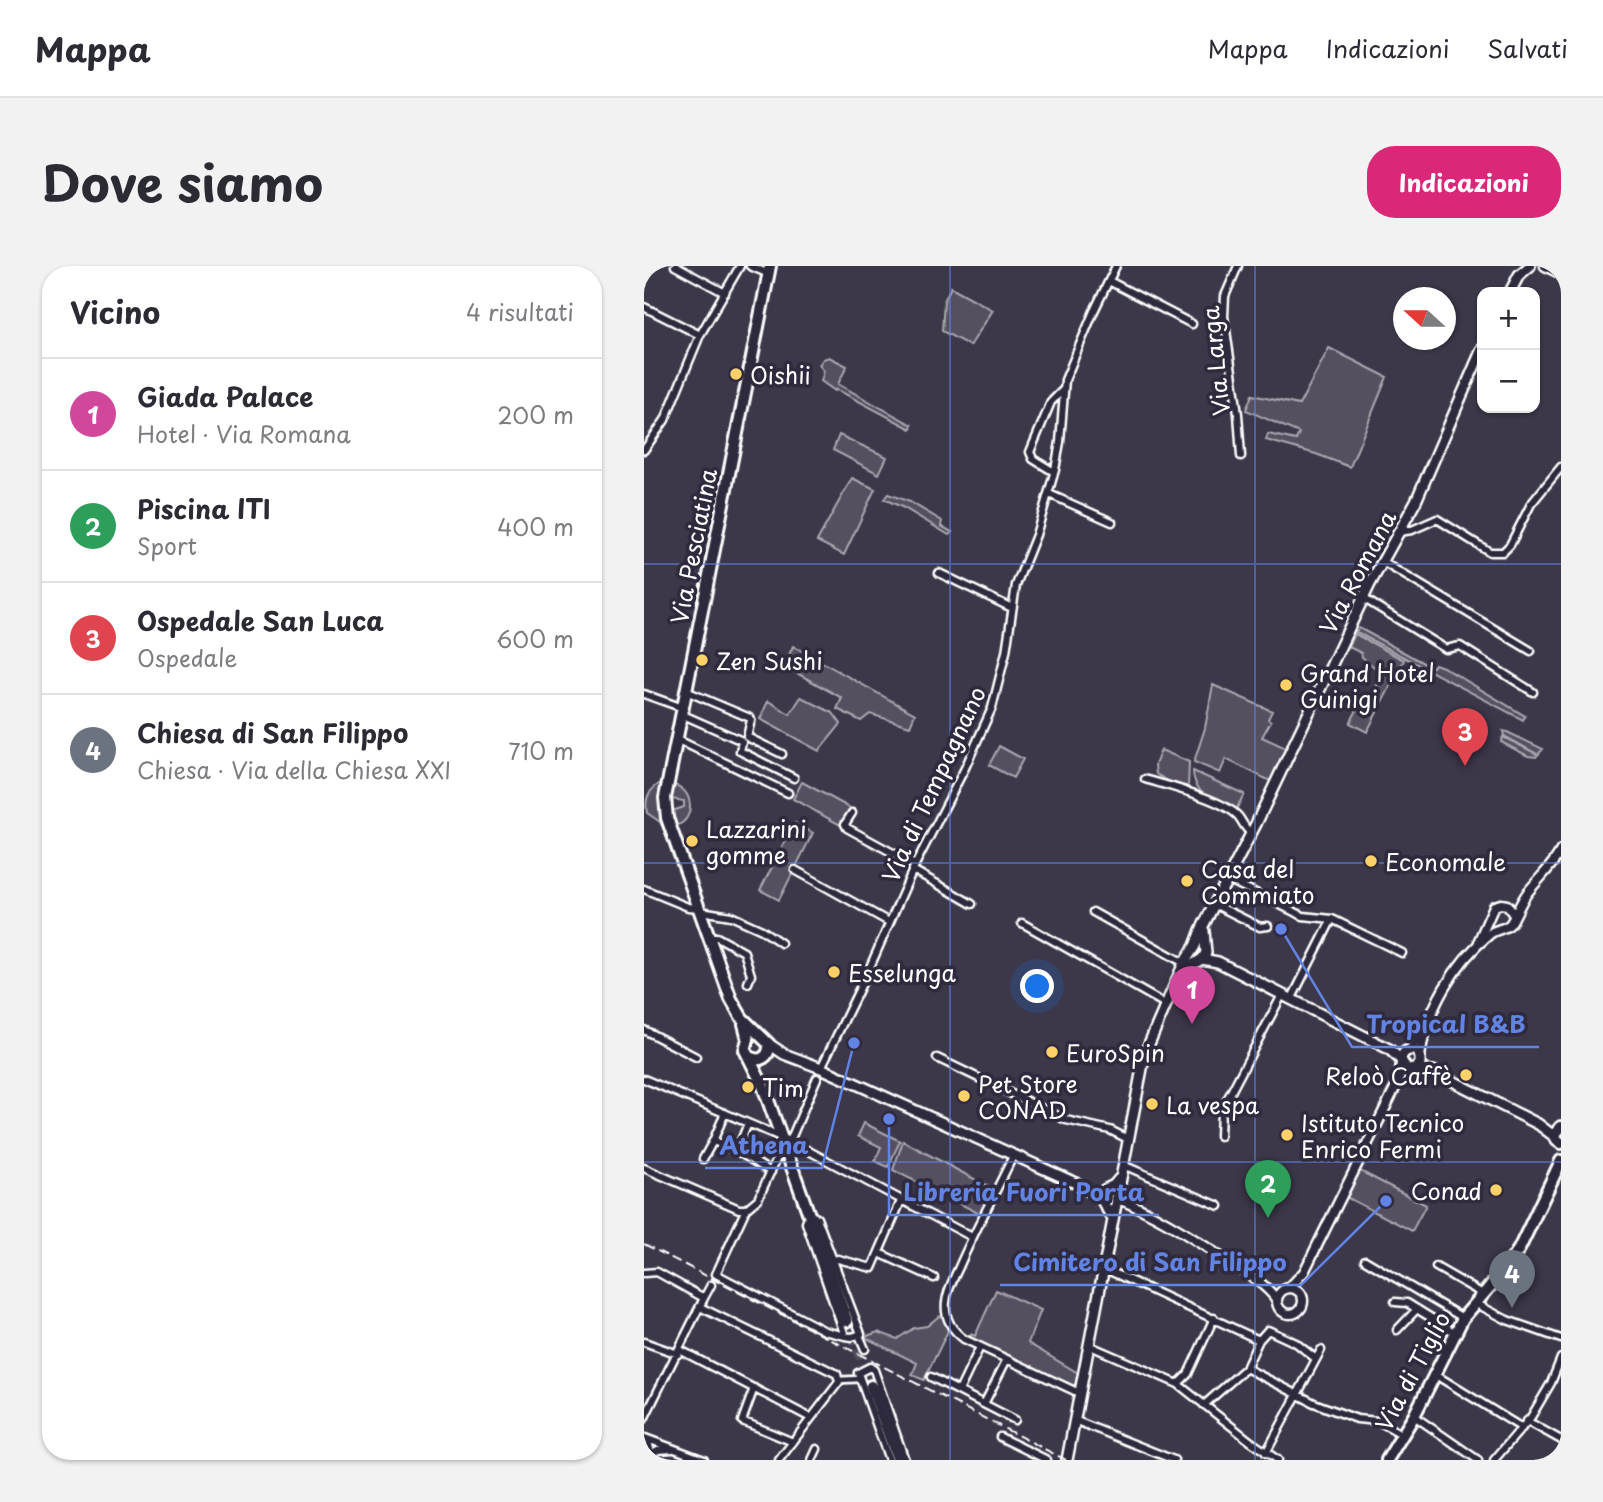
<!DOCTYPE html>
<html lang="it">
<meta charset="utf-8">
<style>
:root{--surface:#fff;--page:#f2f2f3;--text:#2b2b33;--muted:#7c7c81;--line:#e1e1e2;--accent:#db2777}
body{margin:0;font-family:"Playpen Sans",sans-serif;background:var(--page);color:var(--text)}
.controls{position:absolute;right:21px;top:21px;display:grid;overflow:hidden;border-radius:14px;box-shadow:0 2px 5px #0004}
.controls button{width:63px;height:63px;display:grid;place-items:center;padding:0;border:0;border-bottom:2px solid var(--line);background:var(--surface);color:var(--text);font:35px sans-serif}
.compass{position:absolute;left:749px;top:21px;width:63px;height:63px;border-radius:50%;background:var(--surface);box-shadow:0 2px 5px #0004;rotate:291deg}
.you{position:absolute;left:394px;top:721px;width:24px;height:24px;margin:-18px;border:5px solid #fff;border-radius:50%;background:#1a73e8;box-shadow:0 0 0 10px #1a73e833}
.badge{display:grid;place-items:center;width:46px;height:46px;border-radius:50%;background:var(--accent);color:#fff;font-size:23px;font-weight:700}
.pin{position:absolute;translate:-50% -58px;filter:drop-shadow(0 2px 4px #0008)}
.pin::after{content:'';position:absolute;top:37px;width:24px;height:21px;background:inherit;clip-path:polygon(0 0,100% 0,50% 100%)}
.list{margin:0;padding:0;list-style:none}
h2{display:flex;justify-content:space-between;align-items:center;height:91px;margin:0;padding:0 28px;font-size:30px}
h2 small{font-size:23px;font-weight:400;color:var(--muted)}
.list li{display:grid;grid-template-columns:46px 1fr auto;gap:21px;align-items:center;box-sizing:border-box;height:112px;padding:0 28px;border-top:2px solid var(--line)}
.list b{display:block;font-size:26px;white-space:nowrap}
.list p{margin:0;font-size:23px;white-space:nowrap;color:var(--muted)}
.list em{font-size:23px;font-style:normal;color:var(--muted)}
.map{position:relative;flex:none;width:917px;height:1194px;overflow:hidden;border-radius:28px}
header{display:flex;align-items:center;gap:42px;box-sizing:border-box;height:98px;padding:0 35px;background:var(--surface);border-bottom:2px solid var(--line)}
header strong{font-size:33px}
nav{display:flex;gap:38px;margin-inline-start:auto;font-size:24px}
.intro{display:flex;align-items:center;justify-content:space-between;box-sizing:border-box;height:168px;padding:0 42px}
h1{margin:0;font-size:49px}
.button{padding:18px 32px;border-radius:28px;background:var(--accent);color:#fff;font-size:24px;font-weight:700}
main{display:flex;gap:42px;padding:0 42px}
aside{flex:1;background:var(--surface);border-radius:28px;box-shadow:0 2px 5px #0004}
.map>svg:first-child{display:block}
</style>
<header>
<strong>Mappa</strong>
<nav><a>Mappa</a><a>Indicazioni</a><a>Salvati</a></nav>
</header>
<div class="intro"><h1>Dove siamo</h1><a class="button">Indicazioni</a></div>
<main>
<aside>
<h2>Vicino<small>4 risultati</small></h2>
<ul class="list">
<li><span class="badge" style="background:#d1479c">1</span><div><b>Giada Palace</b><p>Hotel · Via Romana</p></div><em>200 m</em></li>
<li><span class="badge" style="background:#2e9e5b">2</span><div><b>Piscina ITI</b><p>Sport</p></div><em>400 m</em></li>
<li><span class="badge" style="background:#e0444e">3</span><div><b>Ospedale San Luca</b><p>Ospedale</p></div><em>600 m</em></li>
<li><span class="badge" style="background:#6b7280">4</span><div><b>Chiesa di San Filippo</b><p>Chiesa · Via della Chiesa XXI</p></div><em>710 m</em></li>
</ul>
</aside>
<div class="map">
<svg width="917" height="1194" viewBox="0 0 917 1194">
<rect width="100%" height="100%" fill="#3c3749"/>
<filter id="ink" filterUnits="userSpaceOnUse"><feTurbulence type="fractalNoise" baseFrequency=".0143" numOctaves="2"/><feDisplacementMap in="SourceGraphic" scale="14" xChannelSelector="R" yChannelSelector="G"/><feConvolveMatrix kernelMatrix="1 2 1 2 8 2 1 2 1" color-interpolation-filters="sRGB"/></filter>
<g filter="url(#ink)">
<path fill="#555060" stroke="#aaa8b0" stroke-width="2" d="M307,21L349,44L326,80L298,65L300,35Z
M685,82L743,111L706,201L672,188L622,174L624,168L652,174L655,167L602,144L608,129L655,139Z
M185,91L203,100L194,118L268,159L267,163L192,123L191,125L177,115L180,105L175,99L179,93Z
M195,169L243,191L235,208L189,184Z
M208,212L231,223L200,289L173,275Z
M244,228L266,236L298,255L297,260L308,266L305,269L260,242L240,233Z
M715,362L783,399L789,401L791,398L799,401L881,450L879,454L712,366Z
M711,368L760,394L723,466L706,457L714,442L720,444L739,408L718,391L717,387L705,381Z
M149,380L271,448L266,460L226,448L217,455L193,443L198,432L140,400Z
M569,419L628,445L624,453L627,455L618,471L644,483L628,516L582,493L576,507L550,496L561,462Z
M157,431L189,447L197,458L175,485L116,453L124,435L146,448Z
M859,465L863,466L899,483L892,491L884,490L857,476L859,471L893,488L860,470Z
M355,480L379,493L369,512L345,499Z
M517,484L545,496L544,522L528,517L512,508L511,499Z
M549,505L600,528L592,544C573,534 549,529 549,505Z
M18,516L16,538L20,564L16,556L3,547C0,529 7,523 18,516Z
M158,516L208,543L198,560L149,533Z
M29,519C49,522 53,553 32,560L28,545L40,541V535L27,533Z
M151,557L169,567L135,634L116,624Z
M220,857L256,875L244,901L231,895L237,881L214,870Z
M259,875L349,923L336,948L249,904Z
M716,905L782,939L768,965L702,931Z
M352,1024L397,1044L384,1077L434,1107L431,1119H426L326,1072L327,1068L331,1070Z
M295,1050L299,1051L304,1065L280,1114L268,1109L273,1097L220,1071L234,1066L253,1073L270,1062L283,1060Z"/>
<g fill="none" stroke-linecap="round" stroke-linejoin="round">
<path stroke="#504b5b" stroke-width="10" stroke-dasharray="10 5" stroke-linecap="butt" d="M203,1055L227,1120"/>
<defs>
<path id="pedestrian" d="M195,1114L216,1113"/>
<path id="minor" d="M31,0L81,27
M106,0L125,8
M594,0L581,30L580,50L594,148L597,190
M465,15L548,58
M0,41L56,69
M0,184L21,154L56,69L96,0
M410,206L389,193L386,186L407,136L420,123
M405,228L468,256
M755,266L768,264L793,253L846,286H859L866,279L887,238L917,201
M737,295L887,385
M295,307L368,342
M719,332L802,383L816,380L889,426
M42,425L106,452L107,454L103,471L138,488
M0,428L39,442
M37,448L96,474L98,476L96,485L150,512
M32,473L144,527
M501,513C524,520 578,533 594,550C599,556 600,562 607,567
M208,547L201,558L203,562L271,599
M151,604L245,656
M269,604L328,638
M583,613L659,650L688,653L758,687
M0,623L44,641L56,642
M570,638L616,661L624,660
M57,645L87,650L118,664L137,677
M449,646L540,697
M378,657L521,738
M66,671H73L100,686L107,709L104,717
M647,734L688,653
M0,764L52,791
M293,792L422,854L466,864L484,873
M177,802L226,701L271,599L321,502L348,442L362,386L372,319L392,269L411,204L416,176L421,114L450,45L472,0
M0,813L146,875L328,971
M81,847L69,875L93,885
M104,857L93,885L127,906
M576,870L577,845L638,729
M146,875L173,812
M139,879L114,933L102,943L72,1008L181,1065L201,1070
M370,888C352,926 332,962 315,1001C310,1012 303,1024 302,1036C300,1052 308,1064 320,1073L435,1127
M59,893L69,875
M479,899L575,940
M0,902L95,943H102
M165,948L173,952L217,1068L208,1071L201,1070L162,957Z
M235,987L290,1012
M190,994L194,993L228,1002L257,935
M721,994L819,1052
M792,1001L839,1028
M459,1002L615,1074
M0,1007L13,1006L60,1032L0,1153
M60,1032L67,1019
M751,1036L763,1037L810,1066
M831,1037L863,1054L917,1073
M56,1041L193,1108L195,1116L135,1194
M753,1064L773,1043
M215,1069L221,1083
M0,1076L34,1088
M444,1079L534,1118L606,1175L634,1194
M36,1084L167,1152
M602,1102L670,1137L713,1153L734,1155L759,1169
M790,1108L878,1162
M287,1111L371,1154
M534,1118L544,1108L570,1052
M110,1122L98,1155L149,1176
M315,1125L336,1081
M340,1138L363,1093
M560,1139L602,1102L615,1074L624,1064L652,1077L672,1093
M770,1150L834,1194
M430,1154L530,1194
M883,1155L917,1174
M356,1171L403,1194
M0,1172L4,1175L6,1183L0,1193
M1,1172L60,1194
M622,1187L677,1084
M3,1190L14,1184L28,1183
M168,1194L173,1183
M245,1194L214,1107L226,1101L230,1104L261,1194
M850,1194L887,1151L907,1117L917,1092"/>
<path id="tertiary" d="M901,0L917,8
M835,674L850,640L857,638L863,639L870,649
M766,784L779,764
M776,790C783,743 810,697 847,667C853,663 861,663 866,658C870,654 877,634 884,626C896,611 908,601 917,584
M472,932C510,947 543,968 577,991C597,1004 619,1015 633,1034
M645,1022L660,1006L755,814L757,796
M633 1035a13 13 0 1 1 26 0a13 13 0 1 1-26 0Z"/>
<path id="secondary" d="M866,26L875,9L886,0
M558,693L562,687L560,665
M538,705L558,693L574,696L745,783L757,794
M125,778L140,788L177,802L436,919L457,933L467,950
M771,803L776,798V790L771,784C763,783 758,786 757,794L763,803L789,805L894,858L911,871
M460,924L470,919L475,913
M423,1194L501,787L540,697L551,680L557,664L612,558L726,318L772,235L838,83"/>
<path id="primary" d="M100,758L104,773L101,784L119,820L203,1055
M105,791C116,797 126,791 125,778L98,752L87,733L23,552L21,532L126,0
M917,861L911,868L913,874L917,877
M227,1120L254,1194
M743,1194L770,1150L819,1052L861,1003L875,983L917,895"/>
</defs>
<use href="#pedestrian" stroke="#fff" stroke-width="10"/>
<use href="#minor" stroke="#fff" stroke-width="11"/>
<use href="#tertiary" stroke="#fff" stroke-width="13"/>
<use href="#secondary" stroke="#fff" stroke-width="14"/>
<use href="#primary" stroke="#fff" stroke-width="16"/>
<use href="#pedestrian" stroke="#2f2a3d" stroke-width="4.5"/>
<use href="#minor" stroke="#2f2a3d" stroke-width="6"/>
<use href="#tertiary" stroke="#2f2a3d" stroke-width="8"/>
<use href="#secondary" stroke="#2f2a3d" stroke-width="9"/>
<use href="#primary" stroke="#2f2a3d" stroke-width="10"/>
<path stroke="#fff" stroke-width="2" stroke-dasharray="10 5" stroke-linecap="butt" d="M0,978L422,1194"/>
</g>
</g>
<path fill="none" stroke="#6183e4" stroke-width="2" stroke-opacity="0.55" d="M306,0V1194M611,0V1194M0,298H917M0,597H917M0,896H917"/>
<g fill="#ffd166" stroke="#2f2a3d" stroke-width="2.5">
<circle cx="92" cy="108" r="7"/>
<circle cx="58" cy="394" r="7"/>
<circle cx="642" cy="419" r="7"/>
<circle cx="48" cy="575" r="7"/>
<circle cx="727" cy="595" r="7"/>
<circle cx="543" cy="615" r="7"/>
<circle cx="190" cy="706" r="7"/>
<circle cx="408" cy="786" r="7"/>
<circle cx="822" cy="809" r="7"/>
<circle cx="104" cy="821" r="7"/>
<circle cx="320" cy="830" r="7"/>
<circle cx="508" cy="838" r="7"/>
<circle cx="643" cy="869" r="7"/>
<circle cx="852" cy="924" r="7"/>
</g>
<g text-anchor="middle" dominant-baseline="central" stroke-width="7" stroke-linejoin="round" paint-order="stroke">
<g font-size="23" fill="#fff" stroke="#2f2a3d">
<text transform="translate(571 95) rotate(-96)">Via Larga</text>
<text transform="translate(49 280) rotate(-79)">Via Pesciatina</text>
<text transform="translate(713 306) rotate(-62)">Via Romana</text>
<text transform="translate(289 518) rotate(-65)">Via di Tempagnano</text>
<text transform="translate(768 1105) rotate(-62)">Via di Tiglio</text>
</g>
<g font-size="23" fill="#fff" stroke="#2f2a3d" text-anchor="start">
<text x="106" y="108">Oishii</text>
<text x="72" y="394">Zen Sushi</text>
<text x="656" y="406">Grand Hotel<tspan x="656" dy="26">Guinigi</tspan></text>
<text x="62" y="562">Lazzarini<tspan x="62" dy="26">gomme</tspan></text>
<text x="741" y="595">Economale</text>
<text x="557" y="602">Casa del<tspan x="557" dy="26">Commiato</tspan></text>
<text x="204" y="706">Esselunga</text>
<text x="422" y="786">EuroSpin</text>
<text x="808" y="809" text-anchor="end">Reloò Caffè</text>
<text x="334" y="817">Pet Store<tspan x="334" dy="26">CONAD</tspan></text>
<text x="118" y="821">Tim</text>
<text x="522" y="838">La vespa</text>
<text x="657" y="856">Istituto Tecnico<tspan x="657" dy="26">Enrico Fermi</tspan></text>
<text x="838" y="924" text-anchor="end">Conad</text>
</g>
</g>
<path fill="none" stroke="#6183e4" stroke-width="2.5" d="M637 663L708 781H895M210 777L178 902H61M245 853L245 949H515M742 935L657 1019H356"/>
<g fill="#6183e4" stroke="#2f2a3d" stroke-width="2.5">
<circle cx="637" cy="663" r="7"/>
<circle cx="210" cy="777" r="7"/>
<circle cx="245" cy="853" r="7"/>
<circle cx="742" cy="935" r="7"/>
</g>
<g font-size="24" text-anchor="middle" font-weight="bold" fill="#6183e4" stroke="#2f2a3d" stroke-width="7" stroke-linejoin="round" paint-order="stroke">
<text x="802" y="767">Tropical B&amp;B</text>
<text x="120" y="888">Athena</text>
<text x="380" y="935">Libreria Fuori Porta</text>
<text x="506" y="1005">Cimitero di San Filippo</text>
</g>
</svg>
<div class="controls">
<button>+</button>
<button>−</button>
</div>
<svg class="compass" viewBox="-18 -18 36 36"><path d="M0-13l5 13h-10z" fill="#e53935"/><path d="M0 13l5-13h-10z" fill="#7c7c81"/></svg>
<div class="you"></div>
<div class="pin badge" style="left:548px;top:758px;background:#d1479c">1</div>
<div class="pin badge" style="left:624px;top:952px;background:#2e9e5b">2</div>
<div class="pin badge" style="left:821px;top:500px;background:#e0444e">3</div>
<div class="pin badge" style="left:868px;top:1042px;background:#6b7280">4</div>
</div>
</main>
